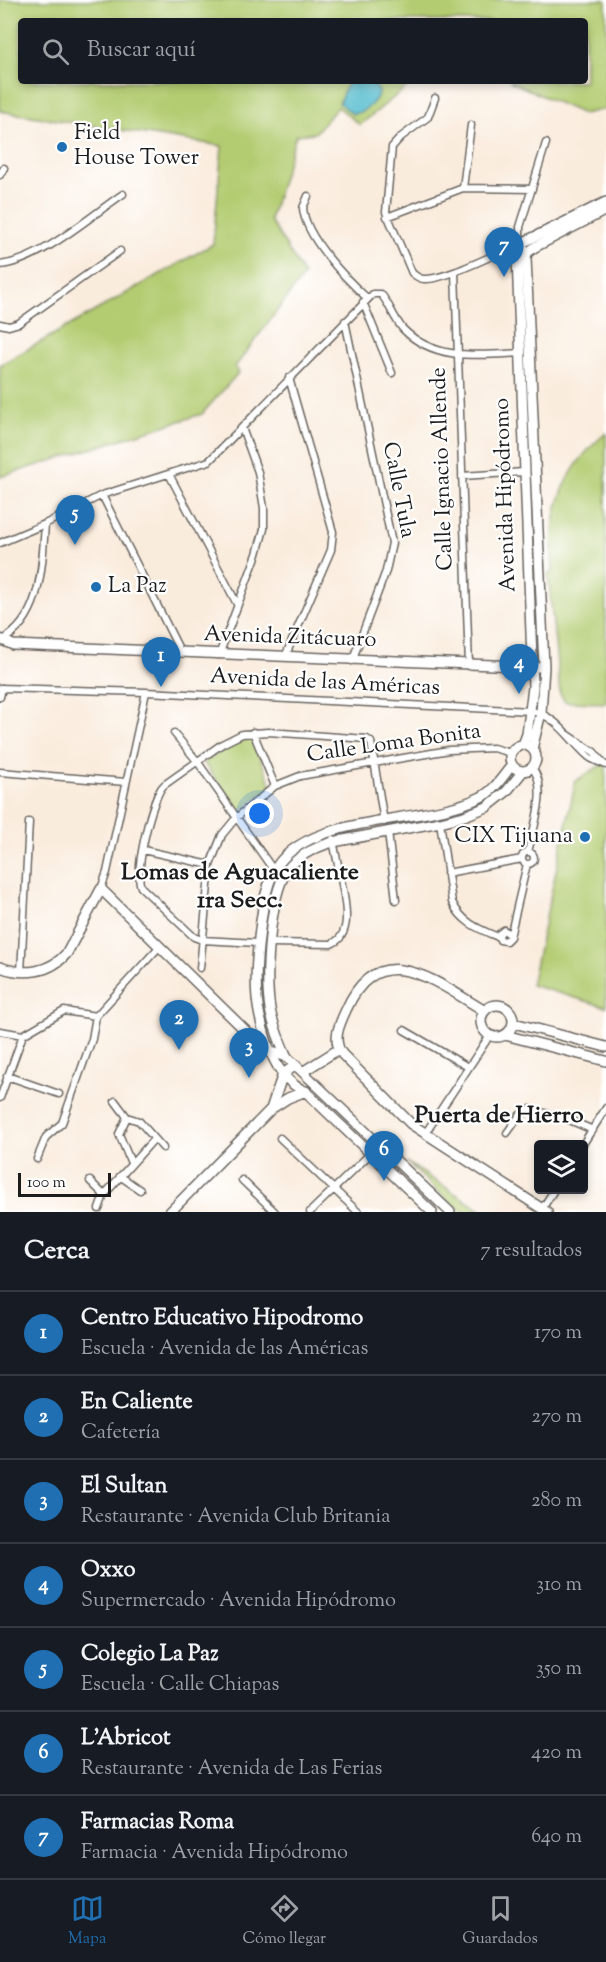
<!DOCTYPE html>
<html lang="es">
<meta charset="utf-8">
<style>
:root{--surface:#171b24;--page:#20242c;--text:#f1f3f6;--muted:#9ea1a6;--line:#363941;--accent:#1f6fb2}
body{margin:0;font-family:"Sorts Mill Goudy",serif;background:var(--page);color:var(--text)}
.controls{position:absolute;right:18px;bottom:18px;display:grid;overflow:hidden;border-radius:6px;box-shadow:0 3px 9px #0003}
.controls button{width:54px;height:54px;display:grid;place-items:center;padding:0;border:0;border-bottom:2px solid var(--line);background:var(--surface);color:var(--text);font:30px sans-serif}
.scale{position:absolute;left:18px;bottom:15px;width:93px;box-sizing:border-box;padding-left:6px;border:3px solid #1c1c1c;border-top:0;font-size:16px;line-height:21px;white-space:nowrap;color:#1c1c1c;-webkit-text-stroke:4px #fff;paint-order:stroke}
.you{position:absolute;left:260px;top:814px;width:21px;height:21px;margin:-15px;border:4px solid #fff;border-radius:50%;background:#1a73e8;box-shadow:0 0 0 9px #1a73e833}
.badge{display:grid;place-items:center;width:39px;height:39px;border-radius:50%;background:var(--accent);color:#fff;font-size:20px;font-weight:700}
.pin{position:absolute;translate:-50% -50px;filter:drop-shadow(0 2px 3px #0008)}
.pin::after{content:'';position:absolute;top:32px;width:21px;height:18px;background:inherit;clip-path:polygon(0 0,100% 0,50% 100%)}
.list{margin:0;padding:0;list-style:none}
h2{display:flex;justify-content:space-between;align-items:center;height:78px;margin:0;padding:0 24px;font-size:26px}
h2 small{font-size:20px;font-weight:400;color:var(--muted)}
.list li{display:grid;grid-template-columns:39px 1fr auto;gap:18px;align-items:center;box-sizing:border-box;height:84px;padding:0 24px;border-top:2px solid var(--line)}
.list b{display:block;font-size:22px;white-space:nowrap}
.list p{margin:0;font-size:20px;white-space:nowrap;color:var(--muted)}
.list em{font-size:20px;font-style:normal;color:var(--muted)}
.icon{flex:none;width:33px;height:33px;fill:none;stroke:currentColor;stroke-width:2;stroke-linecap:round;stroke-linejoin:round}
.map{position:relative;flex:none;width:606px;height:1212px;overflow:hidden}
.search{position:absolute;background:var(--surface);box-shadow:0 3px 9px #0003;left:18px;right:18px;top:18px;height:66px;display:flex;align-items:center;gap:15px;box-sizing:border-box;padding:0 21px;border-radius:6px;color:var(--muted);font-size:22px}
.sheet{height:666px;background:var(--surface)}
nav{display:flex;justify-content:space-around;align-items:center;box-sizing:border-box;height:84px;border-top:2px solid var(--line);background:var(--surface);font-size:16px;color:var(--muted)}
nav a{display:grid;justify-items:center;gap:3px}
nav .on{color:var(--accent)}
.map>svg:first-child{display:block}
</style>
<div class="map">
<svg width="606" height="1212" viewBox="0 0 606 1212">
<rect width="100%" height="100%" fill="#fff"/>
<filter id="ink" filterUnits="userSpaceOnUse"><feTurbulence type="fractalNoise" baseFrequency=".0167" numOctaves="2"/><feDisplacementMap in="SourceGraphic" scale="12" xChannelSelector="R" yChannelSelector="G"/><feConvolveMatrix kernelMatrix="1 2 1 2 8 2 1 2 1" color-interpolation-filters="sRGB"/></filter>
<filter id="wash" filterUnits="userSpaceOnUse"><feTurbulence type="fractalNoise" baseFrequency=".008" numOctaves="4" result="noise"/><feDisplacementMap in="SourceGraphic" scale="24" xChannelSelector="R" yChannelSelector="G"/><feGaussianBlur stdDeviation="1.35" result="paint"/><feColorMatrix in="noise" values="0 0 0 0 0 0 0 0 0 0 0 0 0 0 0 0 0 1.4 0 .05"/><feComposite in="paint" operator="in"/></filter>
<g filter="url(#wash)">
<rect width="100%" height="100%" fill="#faecdd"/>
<path fill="#b3cc71" stroke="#687446" stroke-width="1.5" d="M0,0H606V109L583,114L509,81H585V21H21V81H414L360,125L338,107L315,133L296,135L270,220L304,275L235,367L239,372L202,414L0,477V365L213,244L222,146L0,111Z
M606,433V703L565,702L560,694L548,573L553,572C548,516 561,470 606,433Z
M251,737L272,786L240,812L203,762L244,738Z
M604,763L606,765V1007L531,985L574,789V782Z
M406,1162L484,1212H464L447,1200Z"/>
<path fill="#51bbce" stroke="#366c75" stroke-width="1.5" d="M348,81H371L379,91C376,103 365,112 353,114L339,103Z"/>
</g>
<g filter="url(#ink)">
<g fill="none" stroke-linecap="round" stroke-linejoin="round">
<defs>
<path id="street" d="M435,98L428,117L401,137L392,147L386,212L412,273C416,276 419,279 424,279C444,281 500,251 522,243
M0,175L4,168
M463,188L471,125
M308,196L303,208C305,237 346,279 367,298
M387,217L463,188L532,189
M527,253L520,239V227L546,143
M0,265C40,261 89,217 123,194
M455,272L469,666
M363,302L392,373
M345,321L392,543L386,571L352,661
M0,324L9,326L19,323L120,251
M169,474L237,604
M462,476L524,472
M102,495L181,653
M0,543L45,524L102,495L209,461L373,294H381C390,305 394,319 403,329C435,362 481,355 522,353
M1,641C42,619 42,565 45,524
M219,655L257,554L264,529V508L258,472L242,428
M285,657L331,550L333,532L289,378
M0,688L146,692L531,711C557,715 570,741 589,757C594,761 600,762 606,765
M0,697L2,688
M253,732L275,786
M174,733L197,761L274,871
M567,734L594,752L603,763
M0,772L126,782
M440,822L452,902C462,923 479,929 498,937
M388,832L396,900
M143,850L210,865
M528,852C533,830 549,786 532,768
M522 858a6 6 0 1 1 12 0a6 6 0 1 1-12 0Z
M447,873L522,859
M101,889L107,872L146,692
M509,934L504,930L499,934L500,940L506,941L510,937L527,864
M258,943L202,940L194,937L141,887C134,872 152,796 164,785L222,744L242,734L268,732L367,739L371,742L384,822
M271,943L331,944C339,941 343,936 345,927C350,909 336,860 333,839
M200,968L210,865L222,835L236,818L275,786L300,776L449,750L493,748L511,753
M21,972L29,822
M96,1016L159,947
M404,1030L468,1067
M0,1031L23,1035L64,1011L96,1016
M7,1076L59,1094
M0,1098L23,1035
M115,1101L127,1117L139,1121L163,1148
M127,1117L119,1134L131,1163
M507,1133L520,1115L531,1109L572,1121L593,1130
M425,1134L490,1035
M280,1138L358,1212
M583,1144L606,1108
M37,1159L46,1137L62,1123L92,1039L96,1016
M120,1176L140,1190
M242,1180L275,1212
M90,1181L104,1195
M99,1209L104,1195L154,1139
M542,1209L554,1190
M310,1212L371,1153"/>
<path id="secondary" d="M0,639L13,645L539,667
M523,745L527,734L533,687L517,256L522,243L606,202
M510 758a13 13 0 1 1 26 0a13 13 0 1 1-26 0Z
M532,749L541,713L544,667L526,258L527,253L535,247L606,210
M0,967C24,976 50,973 67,953L101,889L252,1037L269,1051L287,1057
M481 1021a16 16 0 1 1 32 0a16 16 0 1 1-32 0Z
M485,1011C437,983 379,934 346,1010C339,1025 332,1040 342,1054L411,1124L547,1212
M514,1023L606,1047
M505,1035L606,1061
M304,1071L339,1049
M271,1109L283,1074L296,1065
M170,1212L271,1109L288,1098L306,1091
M432,1212L305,1091C277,1080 266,1044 260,1017C253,987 257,952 261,921C263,905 266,889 273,873C303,812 424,826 481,797C494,791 503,776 512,765
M450,1212L287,1057C280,1043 275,1029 271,1014C264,982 269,897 287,870C298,855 316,847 333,842L440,822L464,816L487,807L507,791L523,771"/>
</defs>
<use href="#street" stroke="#6a6560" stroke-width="9"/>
<use href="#secondary" stroke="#6a6560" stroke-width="12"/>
<use href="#street" stroke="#fff" stroke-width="6"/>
<use href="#secondary" stroke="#fff" stroke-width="9"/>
</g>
</g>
<g fill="#1f6fb2" stroke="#fff" stroke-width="2">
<circle cx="62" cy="147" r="6"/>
<circle cx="96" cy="587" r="6"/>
<circle cx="585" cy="837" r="6"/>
</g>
<g text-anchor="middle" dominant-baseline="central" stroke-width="4.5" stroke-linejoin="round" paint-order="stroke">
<g font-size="22" fill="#1c1c1c" stroke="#fff" text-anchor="start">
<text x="74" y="134">Field<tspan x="74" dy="25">House Tower</tspan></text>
<text x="108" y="587">La Paz</text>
<text x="573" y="837" text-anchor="end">CIX Tijuana</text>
</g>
<g font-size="22" fill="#1c1c1c" stroke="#fff">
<text transform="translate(443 469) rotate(-92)">Calle Ignacio Allende</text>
<text transform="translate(398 490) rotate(79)">Calle Tula</text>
<text transform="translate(506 495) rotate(-92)">Avenida Hipódromo</text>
<text transform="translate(290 638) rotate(2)">Avenida Zitácuaro</text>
<text transform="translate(325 683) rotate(3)">Avenida de las Américas</text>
<text transform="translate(394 744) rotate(-8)">Calle Loma Bonita</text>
</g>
<g font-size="24" font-weight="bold" fill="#1c1c1c" stroke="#fff">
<text x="240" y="873">Lomas de Aguacaliente<tspan x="240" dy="28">1ra Secc.</tspan></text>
<text x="499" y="1116">Puerta de Hierro</text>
</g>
</g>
</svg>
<div class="controls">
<button><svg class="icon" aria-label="layers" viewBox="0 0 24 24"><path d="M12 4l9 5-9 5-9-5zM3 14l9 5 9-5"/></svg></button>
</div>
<div class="scale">100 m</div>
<div class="you"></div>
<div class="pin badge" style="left:161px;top:687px">1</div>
<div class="pin badge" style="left:179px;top:1050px">2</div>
<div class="pin badge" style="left:249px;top:1078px">3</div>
<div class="pin badge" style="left:519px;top:694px">4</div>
<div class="pin badge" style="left:75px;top:545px">5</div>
<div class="pin badge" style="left:384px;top:1181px">6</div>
<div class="pin badge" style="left:504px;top:277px">7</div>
<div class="search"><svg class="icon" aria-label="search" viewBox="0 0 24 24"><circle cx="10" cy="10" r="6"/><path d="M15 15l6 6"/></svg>Buscar aquí</div>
</div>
<section class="sheet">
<h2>Cerca<small>7 resultados</small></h2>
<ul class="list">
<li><span class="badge">1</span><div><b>Centro Educativo Hipodromo</b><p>Escuela · Avenida de las Américas</p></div><em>170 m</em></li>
<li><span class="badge">2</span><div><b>En Caliente</b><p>Cafetería</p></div><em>270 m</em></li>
<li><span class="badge">3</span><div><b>El Sultan</b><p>Restaurante · Avenida Club Britania</p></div><em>280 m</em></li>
<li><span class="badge">4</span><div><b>Oxxo</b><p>Supermercado · Avenida Hipódromo</p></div><em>310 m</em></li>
<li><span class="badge">5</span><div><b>Colegio La Paz</b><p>Escuela · Calle Chiapas</p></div><em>350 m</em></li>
<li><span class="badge">6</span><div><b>L'Abricot</b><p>Restaurante · Avenida de Las Ferias</p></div><em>420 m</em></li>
<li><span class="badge">7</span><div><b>Farmacias Roma</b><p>Farmacia · Avenida Hipódromo</p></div><em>640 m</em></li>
</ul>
</section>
<nav>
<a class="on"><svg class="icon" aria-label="map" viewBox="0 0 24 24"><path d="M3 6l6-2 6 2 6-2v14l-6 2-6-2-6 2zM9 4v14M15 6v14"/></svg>Mapa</a>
<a><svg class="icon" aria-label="directions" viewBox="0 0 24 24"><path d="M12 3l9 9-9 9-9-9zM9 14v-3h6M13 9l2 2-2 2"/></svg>Cómo llegar</a>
<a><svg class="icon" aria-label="saved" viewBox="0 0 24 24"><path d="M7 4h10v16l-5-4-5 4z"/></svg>Guardados</a>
</nav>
